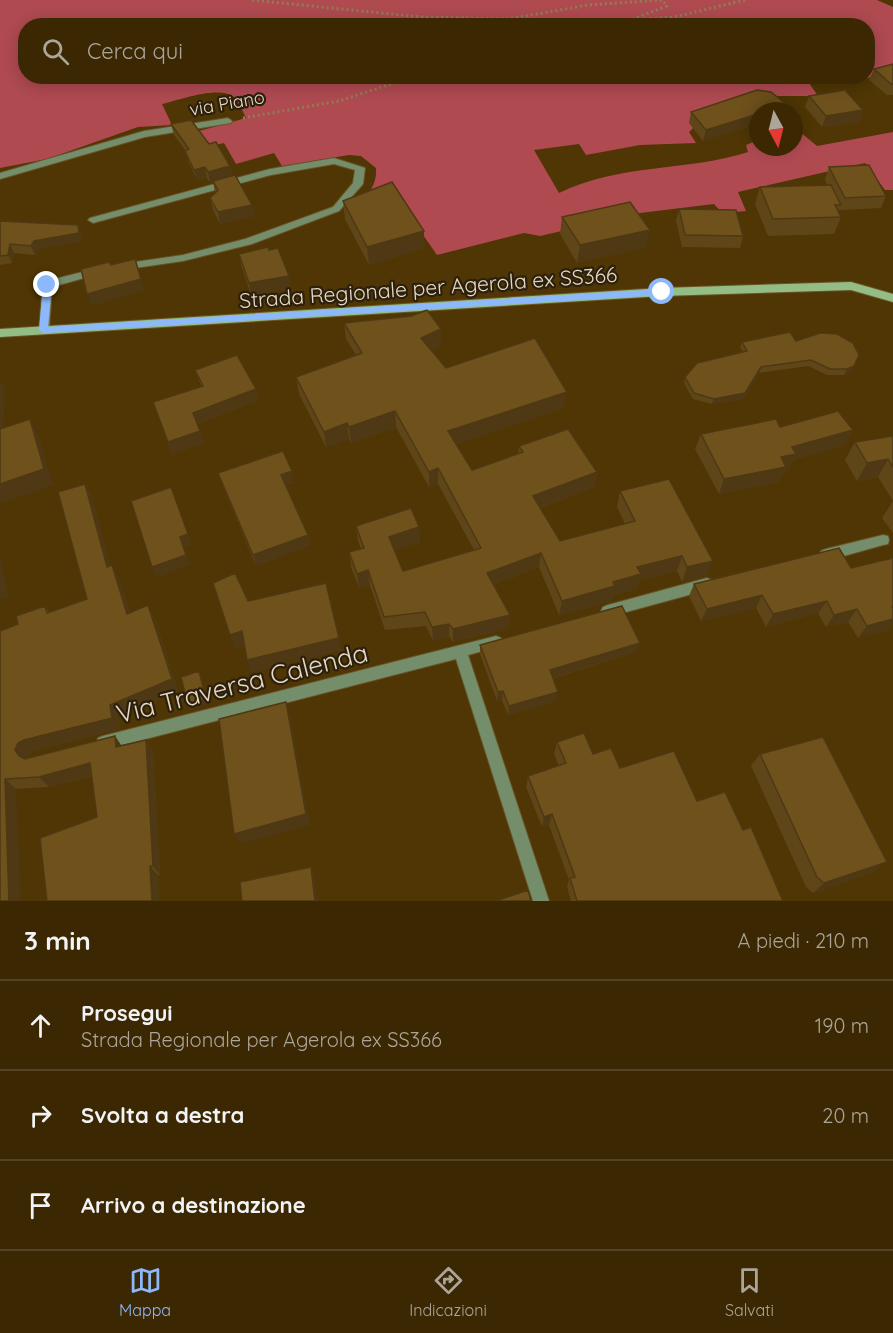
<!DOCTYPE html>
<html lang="it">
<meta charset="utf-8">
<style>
:root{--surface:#3b2803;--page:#463412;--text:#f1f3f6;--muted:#aca69a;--line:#544425;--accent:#8cb9fc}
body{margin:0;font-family:Quicksand,sans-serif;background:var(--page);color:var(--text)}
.compass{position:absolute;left:749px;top:102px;width:54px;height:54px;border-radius:50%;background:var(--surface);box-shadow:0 3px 15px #0003;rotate:173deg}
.stop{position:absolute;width:18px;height:18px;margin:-14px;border:4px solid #8cb9fc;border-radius:50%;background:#fff}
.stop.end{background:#8cb9fc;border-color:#fff;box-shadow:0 2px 6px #0008}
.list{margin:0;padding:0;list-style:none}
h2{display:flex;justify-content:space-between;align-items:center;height:78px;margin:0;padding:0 24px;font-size:26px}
h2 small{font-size:20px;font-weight:400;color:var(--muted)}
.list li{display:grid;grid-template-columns:39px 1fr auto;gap:18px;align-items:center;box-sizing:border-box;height:90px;padding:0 24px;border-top:2px solid var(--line)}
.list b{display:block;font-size:22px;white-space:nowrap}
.list p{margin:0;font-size:20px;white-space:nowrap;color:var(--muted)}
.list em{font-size:20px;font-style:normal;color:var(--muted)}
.icon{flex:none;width:33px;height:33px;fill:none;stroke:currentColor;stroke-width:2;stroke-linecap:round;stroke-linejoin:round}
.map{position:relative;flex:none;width:893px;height:901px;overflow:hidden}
.search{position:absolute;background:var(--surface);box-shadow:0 3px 15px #0003;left:18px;right:18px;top:18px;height:66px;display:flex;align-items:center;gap:15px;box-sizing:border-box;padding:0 21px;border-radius:24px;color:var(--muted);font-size:22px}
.sheet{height:348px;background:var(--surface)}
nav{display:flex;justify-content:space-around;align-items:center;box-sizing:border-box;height:84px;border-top:2px solid var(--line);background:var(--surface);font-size:16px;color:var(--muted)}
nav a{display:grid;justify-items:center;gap:3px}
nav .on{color:var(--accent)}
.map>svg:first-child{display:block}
</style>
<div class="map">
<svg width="893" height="901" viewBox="0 0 893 901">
<rect width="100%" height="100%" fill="#4f3604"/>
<path fill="#af4a51" d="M0,0H877L893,7V72L850,82L845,77L868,76V26H26V76L845,77L809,83L818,96H763L698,123L689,132L696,143L640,145L586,155L579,144L534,150L559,193C621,163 685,172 748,152L746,145L758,140V147H794V127L817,146L893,132V190H885L865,163L738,192L746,211L722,213L714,204L640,213L540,236L524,233L437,255L398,199L361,203C370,191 377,184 376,168L361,156L349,155L282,166L274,153L236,164L224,143L211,146L199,131L246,118C243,112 239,102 234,97C219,85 179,100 162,104L172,125L138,127L47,159L0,168Z"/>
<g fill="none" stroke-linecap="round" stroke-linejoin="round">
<defs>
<path id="lane" d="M228,118L232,121L231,123L145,137L0,179V173L144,131Z
M334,158L365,168L363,184L339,211L252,244L183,261L121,270L116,267L121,264L183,255L245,239L333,207L353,183L355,170L334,164L271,175L93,223L88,220L90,218L270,169Z
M98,268L102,269V273L52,287L49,330L48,333H40L39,330L43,282Z"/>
<path id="street" d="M883,535L888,536L889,540L888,544L883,545L826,561L821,559L819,555L821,551L826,549Z
M707,578L712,580L714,584L712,588L707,590L608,617L603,615L601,611L603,607L608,605Z
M496,636L501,638L503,642L501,646L468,655L549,901H533L456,659L103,750L98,748L96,743L98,738L103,736Z"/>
<path id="secondary" d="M851,282L893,294V302L851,290L662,296L0,337V329L662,288Z"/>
</defs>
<use href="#lane" stroke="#6a5326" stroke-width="2"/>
<use href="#street" stroke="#6a5326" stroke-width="2"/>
<use href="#secondary" stroke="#6a5326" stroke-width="2"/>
<path stroke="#917c55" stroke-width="3" stroke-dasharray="2 3" stroke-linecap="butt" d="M252,0L422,17L508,19L588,5L662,0L667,6L631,20
M429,26L464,18
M611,26L631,20L674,17L745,0
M243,118L339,101L391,84L427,76"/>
<use href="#lane" fill="#748e6c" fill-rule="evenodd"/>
<use href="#street" fill="#748e6c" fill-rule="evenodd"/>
<use href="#secondary" fill="#93bd85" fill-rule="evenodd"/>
</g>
<path fill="#5f4618" d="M893,64V95H887L869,80L874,69Z
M809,96L863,110L859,122L822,127L805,107Z
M787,105L785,111H758L703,141L689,123L691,112Z
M171,124L209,144L230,166L232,176L252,205L254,216L220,224L213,210L210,198L215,192L213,182L210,183L207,178L197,180L188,161L185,150L174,135Z
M829,167L886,196L881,208L840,210V209L838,212L841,217L834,234L768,236L755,204L760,187L827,185L825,179Z
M343,201L424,248L369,265L345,219Z
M679,209L743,236L740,248L682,247L676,221Z
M562,217L646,247L577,263L560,234Z
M0,221L78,225L81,233L82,241L38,249L35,255L14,253L12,263L0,265Z
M269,250L291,288L251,295L241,265L239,254Z
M344,323L441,329V346L431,350L446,368L564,408L456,444L472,470L518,454L519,446L597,472L594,487L540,508L560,541L625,524L617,507L620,491L707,576L682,582L677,571L639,580L636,589L613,595L612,601L559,615L539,567L493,585L510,615L508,629L453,642L449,637L433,641L426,626L385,630L370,585L359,588L351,567L349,552L361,549L358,541L356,526L419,527L420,542L395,550L403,571L474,550L438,484L429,487L396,427L351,443L349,439L326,447L299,394L296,377L356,355L346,339Z
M796,341L859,355L851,372L844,375H827L808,366L759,373L743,399L712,404L693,399L684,383L685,377L743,352L740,347L742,342Z
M195,370L256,389L258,400L197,424L204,443L172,454L153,402L201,386Z
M780,427L853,430L845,445L793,460L789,469L785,470L779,482L719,494L695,449L701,434Z
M893,436V533L882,518L893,501L878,477L857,481L845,460L855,442Z
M218,473L294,482L286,485L308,535L310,545L256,566L222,484Z
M85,484L92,498L110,566L119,578L130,613L155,618L178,691L118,716L120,729L34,751L28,754L26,758L115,736L121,745L146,740L153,751L160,875H158L159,901H47L97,817L92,776L49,787L16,789L0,901V631L18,624L45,606L49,612L87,599Z
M851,568L889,630L858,638L848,622L826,627L818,613L766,627L756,608L701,621L689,596L694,584Z
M640,643L636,652L553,678L556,701L508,715L502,700L497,701L480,654V645Z
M557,742L593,754L620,768L697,801L743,830L783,901H571L567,887L569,880L549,825L542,827L526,787L528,776L559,766L554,754Z
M760,754L874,872L813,893L806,887L751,766Z"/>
<path fill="#4e3914" d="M787,105L785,111H767Z
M863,110L859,122L822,127L826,116Z
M758,114V124L703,141L706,130Z
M230,166L232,177L210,183L208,172Z
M205,167L207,178L197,180L194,170Z
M252,205L254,216L220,224L218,212Z
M78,225L81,233L82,241L38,249L35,255L31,246L34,241Z
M650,230L646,247L577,263L580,245Z
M424,231V248L369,265L367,247Z
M10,244L14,253L12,263L8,255Z
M289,276L291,288L251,295L249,283Z
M141,279L145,290L92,306L87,294Z
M441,329V346L421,354V338Z
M854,366L851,372L844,375L847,369Z
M761,367L759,373L743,399L712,404L714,399Z
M0,379L5,388L3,447L0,442Z
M256,389L258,400L196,424L193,413Z
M567,392L564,408L448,447V431Z
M395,411L396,427L351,443L349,427Z
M30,419L39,436L53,485L0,504V484Z
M347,423L349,439L326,447L324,432Z
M853,430L845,445L793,460L789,469L785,470L779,482L719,494L724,479L781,457L792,447Z
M200,431L204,443L172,454L168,442Z
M888,459L878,477L857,481L867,463Z
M438,468V484L429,487V472Z
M292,471L294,482L284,485L281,475Z
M597,472L594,487L531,511L533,496Z
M85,484L92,498L114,580L107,567Z
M171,487L192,545L184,547L190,565L157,578L152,567Z
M419,527L420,542L390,552L389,537Z
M308,535L310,545L256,566L253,555Z
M541,553L539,567L486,588L487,573Z
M0,556L9,597L0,600Z
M682,556L677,571L639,580L636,589L613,595L612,601L559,615L562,601L613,582L637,567Z
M713,561L707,576L682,582L687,567Z
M112,565L119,578L134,626L127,614Z
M368,570L370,585L359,588L357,574Z
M762,595L756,608L701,621L707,609Z
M827,601L818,613L766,627L773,614Z
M148,605L155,618L178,691L118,716L120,729L34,751L28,754L25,761L19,756L15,750L18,743L110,705Z
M857,609L848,622L826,627L834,615Z
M510,615L508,629L453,642V629Z
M893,619V625L889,630L858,638L867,626Z
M449,624V637L433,641L432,627Z
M242,631L247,645L235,649L230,635Z
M339,638L341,651L251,673L247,660Z
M640,643L636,652L548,679L550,670Z
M199,671L201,676L208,703L190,710L188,705Z
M503,691L502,700L497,701L498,692Z
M558,692L556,701L508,715L509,706Z
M286,702L290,715L310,825L240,844L234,834Z
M115,736L122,747H116Z
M146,740L153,751L160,875L153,866Z
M90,763L98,774L49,787L39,777Z
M5,779L16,789L21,901H9Z
M552,814L549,825L542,827L544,817Z
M887,862L874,872L813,893L824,883Z
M150,866L158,875L159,901H152Z
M311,867L314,876L318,901H315Z"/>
<path fill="#6f511c" stroke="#4e3914" stroke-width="1.5" d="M893,64V84H891L874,69Z
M757,90L771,92L787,105L767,111H758V114L706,130L691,112Z
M845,90L863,110L826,116L809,96Z
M191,120L209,144L216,142L230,166L208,172L205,167L194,170L185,151L189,149L171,124Z
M869,165L886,196L845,198L829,167Z
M235,175L252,205L218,212L210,198L218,190L213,181Z
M392,182L424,231L367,247L343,201Z
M831,185L841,205H835L841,217L773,219L760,187Z
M630,202L650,230L580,245L562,217Z
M679,209L736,210L743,236L685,235Z
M0,221L78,225L79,233L34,241L31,246L10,244L8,255L0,256Z
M268,247L269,250L278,248L289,276L249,283L239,254Z
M135,259L141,279L87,294L81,269L109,262L111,265Z
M427,310L441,329L421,338L446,368L535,338L567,392L448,431L472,470L523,452L519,446L568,429L597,472L533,496L560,541L635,521L620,491L669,479L713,561L687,567L682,556L637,567L641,574L613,582L615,586L562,601L541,553L487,573L510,615L453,629L449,624L432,627L425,612L384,617L368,570L357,574L349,552L364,548L356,526L411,508L419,527L389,537L403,571L481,548L438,468L429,472L395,411L349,427L347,423L324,432L296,377L362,353L344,323L411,316Z
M790,332L796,341L820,333L837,334L853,343L859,355L854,366L847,369H830L811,360L761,367L745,393L714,399L694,393L685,377L697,363L747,351L742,342Z
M237,355L256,389L193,413L200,431L168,442L153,402L203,386L195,370Z
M838,411L853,430L792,447L796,454L781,457L786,467L724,479L701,434L776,419L780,427Z
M30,419L44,469L0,484V429Z
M893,436V467L888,459L867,463L855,442Z
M283,451L292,471L281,475L308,535L253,555L218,473Z
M85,484L107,567L112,565L127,614L148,605L172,679L110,705L112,718L24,740L18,743L15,750L19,756L25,759L115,736L116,747L146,740L153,866H150L152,901H47L40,838L97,817L90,763L39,777L5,779L9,901H0V631L18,624L16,616L45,606L47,613L87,599L58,492Z
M171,487L188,534L180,537L186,555L152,567L131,501Z
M839,548L851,568L893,558V606L892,607L893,608V619L867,626L857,609L834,615L827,601L773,614L762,595L707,609L694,584Z
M235,573L248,601L326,583L339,638L247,660L242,631L230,635L213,583Z
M622,606L640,643L550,670L558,692L509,706L503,691L498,692L480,645Z
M199,671L206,699L188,705L181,677Z
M286,702L306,814L234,834L219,719Z
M584,733L593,754L611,748L620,768L674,751L697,801L725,792L743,830L751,827L783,901H577L570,878L575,877L552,814L544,817L528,776L566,763L557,742Z
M823,737L887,862L824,883L817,877L760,754Z
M311,867L315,901H242L240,882Z
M528,890L531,901H496Z"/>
<path fill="#8cb9fc" d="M47,282L52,285L48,327L662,289L666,292L662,295L44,333L39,330L43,285Z"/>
<g text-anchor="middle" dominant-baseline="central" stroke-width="4.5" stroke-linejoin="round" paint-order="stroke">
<g font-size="18" fill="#e7d8c1" stroke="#2b200d">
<text transform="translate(227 103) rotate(-10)">via Piano</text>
</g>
<g font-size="21" fill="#e7d8c1" stroke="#2b200d">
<text transform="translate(428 287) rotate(-4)">Strada Regionale per Agerola ex SS366</text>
</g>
<g font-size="26" fill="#e7d8c1" stroke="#2b200d">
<text transform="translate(242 683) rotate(-14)">Via Traversa Calenda</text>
</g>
</g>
</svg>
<svg class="compass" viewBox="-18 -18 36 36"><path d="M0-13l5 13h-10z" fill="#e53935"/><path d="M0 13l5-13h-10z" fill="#aca69a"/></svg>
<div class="stop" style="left:662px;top:292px"></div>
<div class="stop end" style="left:47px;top:285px"></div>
<div class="search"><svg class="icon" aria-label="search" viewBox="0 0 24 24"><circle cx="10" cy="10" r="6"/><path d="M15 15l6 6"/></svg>Cerca qui</div>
</div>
<section class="sheet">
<h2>3 min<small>A piedi · 210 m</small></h2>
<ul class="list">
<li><svg class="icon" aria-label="ahead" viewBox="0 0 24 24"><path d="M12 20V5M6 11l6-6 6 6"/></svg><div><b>Prosegui</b><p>Strada Regionale per Agerola ex SS366</p></div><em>190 m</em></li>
<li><svg class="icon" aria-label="right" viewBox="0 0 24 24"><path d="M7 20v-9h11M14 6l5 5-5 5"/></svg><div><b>Svolta a destra</b></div><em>20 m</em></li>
<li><svg class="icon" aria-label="arrive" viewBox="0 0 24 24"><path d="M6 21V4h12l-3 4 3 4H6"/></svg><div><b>Arrivo a destinazione</b></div></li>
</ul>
</section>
<nav>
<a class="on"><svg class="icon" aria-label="map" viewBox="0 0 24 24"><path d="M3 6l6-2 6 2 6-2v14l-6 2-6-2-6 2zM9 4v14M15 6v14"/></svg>Mappa</a>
<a><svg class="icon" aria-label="directions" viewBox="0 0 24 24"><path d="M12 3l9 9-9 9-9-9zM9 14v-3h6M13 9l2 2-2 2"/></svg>Indicazioni</a>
<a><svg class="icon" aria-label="saved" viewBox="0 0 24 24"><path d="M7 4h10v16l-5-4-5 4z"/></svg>Salvati</a>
</nav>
